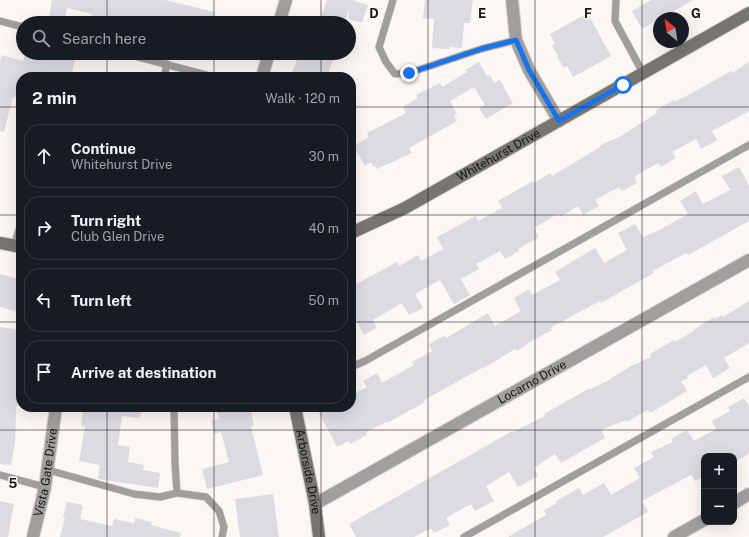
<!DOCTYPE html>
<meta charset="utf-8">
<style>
:root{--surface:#171b24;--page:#242831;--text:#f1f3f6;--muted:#9ea1a6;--line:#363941}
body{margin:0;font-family:"Public Sans",sans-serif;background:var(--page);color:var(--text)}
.controls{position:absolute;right:12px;bottom:12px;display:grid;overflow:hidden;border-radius:8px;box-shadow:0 4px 16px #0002}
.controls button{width:36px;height:36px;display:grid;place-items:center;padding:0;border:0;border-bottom:1px solid var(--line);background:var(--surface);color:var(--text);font:20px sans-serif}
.compass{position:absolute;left:653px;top:12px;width:36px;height:36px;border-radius:50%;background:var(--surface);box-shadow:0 4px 16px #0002;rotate:330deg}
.stop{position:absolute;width:12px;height:12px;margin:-9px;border:3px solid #1a73e8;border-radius:50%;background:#fff}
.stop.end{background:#1a73e8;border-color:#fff;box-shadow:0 1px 4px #0008}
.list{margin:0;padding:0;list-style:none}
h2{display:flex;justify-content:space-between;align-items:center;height:52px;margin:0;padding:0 16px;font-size:17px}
h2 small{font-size:13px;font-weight:400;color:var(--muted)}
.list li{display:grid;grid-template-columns:26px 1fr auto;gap:12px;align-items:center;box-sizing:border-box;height:64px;margin:0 8px 8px;padding:0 8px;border:1px solid var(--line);border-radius:16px}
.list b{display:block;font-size:15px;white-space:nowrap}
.list p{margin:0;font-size:13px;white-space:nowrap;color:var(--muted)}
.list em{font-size:13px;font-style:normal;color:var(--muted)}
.icon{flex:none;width:22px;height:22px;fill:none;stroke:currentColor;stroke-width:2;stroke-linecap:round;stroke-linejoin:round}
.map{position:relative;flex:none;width:749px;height:537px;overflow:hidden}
.search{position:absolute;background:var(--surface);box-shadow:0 4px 16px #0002;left:16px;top:16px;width:340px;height:44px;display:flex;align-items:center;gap:10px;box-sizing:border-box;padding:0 14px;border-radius:22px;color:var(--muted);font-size:15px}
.panel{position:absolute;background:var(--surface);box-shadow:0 4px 16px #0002;left:16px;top:72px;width:340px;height:340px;border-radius:16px}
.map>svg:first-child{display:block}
</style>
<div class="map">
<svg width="749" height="537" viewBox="0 0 749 537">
<rect width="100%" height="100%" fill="#fbf7f3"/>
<path fill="#dcdbe1" d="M52,0H165L215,12L212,23H89L92,14L67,8L64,21L49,17Z
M327,0H352L368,5L362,23L349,19V10L345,23H319Z
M425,0H473L470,23H464L462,48L450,47L449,49L432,48L434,19L423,18Z
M651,0H693L662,18H659V19L642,29L632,11Z
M586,14L588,17L589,16L611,56L573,77L567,66L564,68L557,57L558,56L552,46L555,44L550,34Z
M26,53H57L75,59L71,77H21V84L19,93L17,92L15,98L13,97L4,132L0,131V61L2,55L23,61Z
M300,53H335L327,77H290Z
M479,62L487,76L490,75L494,83L500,80L513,103L486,119L479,108L485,105L474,87L450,101L457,114L454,116L457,121L409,148L412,153L377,169L375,166L374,167L371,162L365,166L354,146L369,137L367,133L406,113L403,107L418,98L416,95L440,83L442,87L467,72L465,70Z
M749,62V111L712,131L717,140L701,149L696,139L672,152L676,158L661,167L658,163L634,177L637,183L622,191L619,187L595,200L599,206L583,215L578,206L560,217L559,213L534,228L539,237L518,249L519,251L505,259L500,251L476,264L479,269L461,279L470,295L454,304L440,280L415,294L423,308L409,315L402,303L373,320L377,328L364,335L351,311V287L397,262L399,266L418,255L421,261L443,249L437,237L476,216L478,221L502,208L498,201L533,181L534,183L550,173L552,176L600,147L599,146L621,136L657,113L656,110L674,100V102L692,93L731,71L732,73Z
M739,167L749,186V221L688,255L686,253L653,271L654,273L601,303L600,301L550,328L552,330L528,343V344L516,351L515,349L484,368V367L424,400L425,402L387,423L386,422L366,432L367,435L350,444L348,441L337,447L316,407H351V395L367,387L363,381L377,373L382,383L414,365L412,362L432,351L429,344L444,336L446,338L488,313L495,326L521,311L514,298L529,289L532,295L560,280L555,272L595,248L604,263L627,250L618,233L635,224L643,237L659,230L688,214L680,201L696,191L703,204L730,190L722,176Z
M0,274L21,280V313L0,307Z
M749,301V343L724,358L730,368L713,378L706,365L687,376L688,378L681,381L687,391L650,413L648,410L626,422V420L601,430L605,438L561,463L555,454L534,468L538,476L518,487L509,472L486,486L494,501L475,511L471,504L446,518L450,525L434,533L431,528L414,537H356L349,524L512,431L513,432L545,416L544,414L590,388L591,389L607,381L631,366L651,357L650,354L674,340L675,342L694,331L693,330L714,317L715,319L722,315L723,317Z
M0,327L21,330V364L16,413L15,443L11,465L0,464Z
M744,398L749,406V454L735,462L734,456H704V476L695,481L691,475L642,501L648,512L603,537H508L546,515L544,510L557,503L556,501L579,488L583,495L604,483L611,495L640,478L634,468L654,457L651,452L673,442L671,439L687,430L694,441L716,429L712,421L730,411L728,407Z
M83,407H142L140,418L122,416L118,445L130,447L128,462L144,465L143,470L160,473L158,488L98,479L100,465L79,461L85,427L81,426Z
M216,407H250L254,426H251L263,475L207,489L202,469L229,462L221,432L214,434L211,420L219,419Z
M273,494L279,537H240L235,499Z
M0,501L14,504L8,537H0Z
M67,502L83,505L80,519L112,526L114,519L134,523L135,518L152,522L151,525L181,533L180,537H60L65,517H63Z"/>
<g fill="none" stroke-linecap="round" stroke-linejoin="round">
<defs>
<path id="lane" d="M393,0L379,47L386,62L395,74L409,73L481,49L516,40
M616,0L615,21L643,73
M0,21L23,27
M123,53L214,77
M164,77L167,64
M351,367L365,361L749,145
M174,407L175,463L177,493L206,497L219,511L224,527L222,537
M48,470L134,494L160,497L177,493
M0,475L45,487
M464,537L749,377"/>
<g id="street">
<path d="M512,0L516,40L529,70L559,121"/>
<path d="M279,23L286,0"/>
<path d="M262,77L269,53"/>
<path d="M17,246L21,232"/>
<path d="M734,503L749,494"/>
<path id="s1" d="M315,504L749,260"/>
<path id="s2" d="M33,537L45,487L56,407"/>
<path d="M674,537L704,520"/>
</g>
<g id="secondary">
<path id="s3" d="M351,233L405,208L749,13"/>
<path d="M0,243L21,247"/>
<path id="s4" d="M295,407L315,504L319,537"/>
</g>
</defs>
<use href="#lane" stroke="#d6d3cf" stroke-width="8"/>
<use href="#street" stroke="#d6d3cf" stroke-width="14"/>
<use href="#secondary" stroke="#d6d3cf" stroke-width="14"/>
<use href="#lane" stroke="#a19f9d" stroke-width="7"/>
<use href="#street" stroke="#a19f9d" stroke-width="12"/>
<use href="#secondary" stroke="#777572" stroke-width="12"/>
</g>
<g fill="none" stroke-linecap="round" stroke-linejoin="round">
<path stroke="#1a73e8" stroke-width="5" d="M409,73L481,49L516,40L529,70L559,121L623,85"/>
</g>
<path fill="none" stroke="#151412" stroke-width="1" stroke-opacity="0.55" d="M107,0V23M214,0V23M321,0V23M428,0V537M535,0V537M642,0V537M107,53V77M214,53V77M321,53V77M0,107H21M351,107H749M0,215H21M351,215H749M0,322H21M351,322H749M107,407V537M214,407V537M321,407V537M0,430H749"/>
<g text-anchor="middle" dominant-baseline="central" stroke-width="3" stroke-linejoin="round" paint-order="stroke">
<g font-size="12" fill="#151412" stroke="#fbf7f3">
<text stroke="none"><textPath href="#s3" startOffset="167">Whitehurst Drive</textPath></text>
<text stroke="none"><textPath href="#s1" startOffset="249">Locarno Drive</textPath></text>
<text stroke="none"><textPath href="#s2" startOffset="66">Vista Gate Drive</textPath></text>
<text stroke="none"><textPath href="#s4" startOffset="66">Arborside Drive</textPath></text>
</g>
</g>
<g font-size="13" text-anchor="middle" font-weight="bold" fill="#151412" stroke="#fbf7f3" stroke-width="3" stroke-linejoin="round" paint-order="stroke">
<text x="374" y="18">D</text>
<text x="482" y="18">E</text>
<text x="588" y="18">F</text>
<text x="696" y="18">G</text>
<text x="13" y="488">5</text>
</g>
</svg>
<div class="controls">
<button>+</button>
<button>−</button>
</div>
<svg class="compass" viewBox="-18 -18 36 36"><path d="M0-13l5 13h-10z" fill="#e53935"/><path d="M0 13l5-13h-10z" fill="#9ea1a6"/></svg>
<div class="stop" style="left:623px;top:85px"></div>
<div class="stop end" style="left:409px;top:73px"></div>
<div class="search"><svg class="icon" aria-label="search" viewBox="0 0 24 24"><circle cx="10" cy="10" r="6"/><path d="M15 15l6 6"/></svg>Search here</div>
<section class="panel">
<h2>2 min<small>Walk · 120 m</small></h2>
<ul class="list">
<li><svg class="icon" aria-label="ahead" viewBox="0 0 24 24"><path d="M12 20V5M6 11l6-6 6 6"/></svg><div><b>Continue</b><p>Whitehurst Drive</p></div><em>30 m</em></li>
<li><svg class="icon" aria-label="right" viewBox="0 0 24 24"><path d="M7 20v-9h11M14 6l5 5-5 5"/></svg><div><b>Turn right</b><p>Club Glen Drive</p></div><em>40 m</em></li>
<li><svg class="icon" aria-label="left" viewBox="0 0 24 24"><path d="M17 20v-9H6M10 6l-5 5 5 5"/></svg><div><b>Turn left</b></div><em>50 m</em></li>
<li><svg class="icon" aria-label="arrive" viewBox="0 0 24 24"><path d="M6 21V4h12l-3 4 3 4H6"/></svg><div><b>Arrive at destination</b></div></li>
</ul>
</section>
</div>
